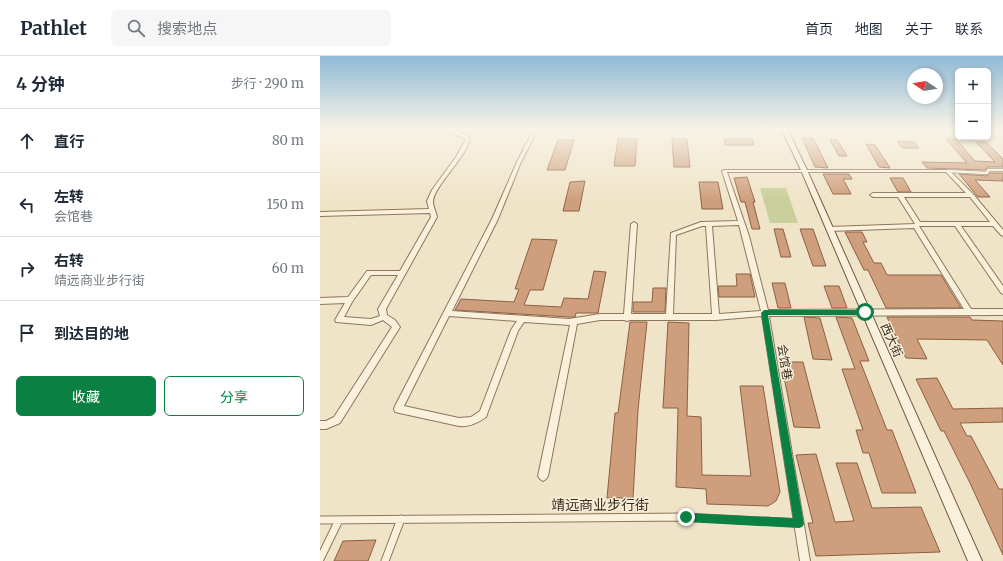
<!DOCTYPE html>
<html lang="zh">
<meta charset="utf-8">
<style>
:root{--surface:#fff;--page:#f6f6f7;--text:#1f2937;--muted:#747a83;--line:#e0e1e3;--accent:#0b8043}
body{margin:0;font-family:Merriweather,"Noto Sans SC",serif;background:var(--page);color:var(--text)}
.controls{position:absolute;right:12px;top:12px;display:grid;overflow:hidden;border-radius:6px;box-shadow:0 2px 6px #0003}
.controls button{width:36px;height:36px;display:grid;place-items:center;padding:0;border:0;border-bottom:1px solid var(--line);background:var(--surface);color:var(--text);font:20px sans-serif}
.compass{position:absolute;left:587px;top:12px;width:36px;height:36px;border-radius:50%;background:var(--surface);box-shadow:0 2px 6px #0003;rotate:282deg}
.stop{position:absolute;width:12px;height:12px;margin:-9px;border:3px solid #0b8043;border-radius:50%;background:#fff}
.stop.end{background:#0b8043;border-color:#fff;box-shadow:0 1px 4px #0008}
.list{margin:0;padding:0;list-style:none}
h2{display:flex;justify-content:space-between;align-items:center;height:52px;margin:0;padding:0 16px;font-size:17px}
h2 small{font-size:13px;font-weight:400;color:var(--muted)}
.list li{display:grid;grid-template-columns:26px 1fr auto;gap:12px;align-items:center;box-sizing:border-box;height:64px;padding:0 16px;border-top:1px solid var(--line)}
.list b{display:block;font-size:15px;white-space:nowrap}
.list p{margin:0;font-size:13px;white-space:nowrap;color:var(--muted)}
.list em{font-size:13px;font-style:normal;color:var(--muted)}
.actions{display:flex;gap:8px;padding:12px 16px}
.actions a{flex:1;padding:9px 0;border:1px solid var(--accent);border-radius:6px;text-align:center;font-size:14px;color:var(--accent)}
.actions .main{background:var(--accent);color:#fff}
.icon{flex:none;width:22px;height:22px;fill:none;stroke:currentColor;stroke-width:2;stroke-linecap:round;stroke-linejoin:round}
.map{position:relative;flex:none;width:683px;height:505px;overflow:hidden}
header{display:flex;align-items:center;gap:24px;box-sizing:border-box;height:56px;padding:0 20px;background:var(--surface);border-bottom:1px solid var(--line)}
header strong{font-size:19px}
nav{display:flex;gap:22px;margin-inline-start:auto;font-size:14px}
.search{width:280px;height:36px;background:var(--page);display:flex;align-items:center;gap:10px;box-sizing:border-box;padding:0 14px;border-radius:6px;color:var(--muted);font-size:15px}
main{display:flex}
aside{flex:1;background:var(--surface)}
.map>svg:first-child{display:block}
</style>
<header>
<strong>Pathlet</strong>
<div class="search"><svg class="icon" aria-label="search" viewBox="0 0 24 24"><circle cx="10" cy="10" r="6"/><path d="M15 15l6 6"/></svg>搜索地点</div>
<nav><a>首页</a><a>地图</a><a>关于</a><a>联系</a></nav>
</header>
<main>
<aside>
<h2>4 分钟<small>步行 · 290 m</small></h2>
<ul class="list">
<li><svg class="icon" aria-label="ahead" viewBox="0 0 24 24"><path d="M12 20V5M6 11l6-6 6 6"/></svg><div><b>直行</b></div><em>80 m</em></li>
<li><svg class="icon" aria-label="left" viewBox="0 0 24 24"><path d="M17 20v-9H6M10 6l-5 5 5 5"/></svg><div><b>左转</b><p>会馆巷</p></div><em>150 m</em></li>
<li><svg class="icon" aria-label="right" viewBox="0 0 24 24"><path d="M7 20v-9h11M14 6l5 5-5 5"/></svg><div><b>右转</b><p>靖远商业步行街</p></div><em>60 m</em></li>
<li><svg class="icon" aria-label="arrive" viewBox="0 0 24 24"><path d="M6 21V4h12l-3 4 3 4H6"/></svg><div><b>到达目的地</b></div></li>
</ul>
<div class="actions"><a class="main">收藏</a><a>分享</a></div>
</aside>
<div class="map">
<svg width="683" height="505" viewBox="0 0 683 505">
<rect width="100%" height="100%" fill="#f0e4c8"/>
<path fill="#c9cf9b" d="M440,132H466L478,167H450Z"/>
<path fill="#cf9f7d" stroke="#8d5f41" d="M482,82H493L508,112L495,111Z
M298,83H317L315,110H294Z
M352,83H367L370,111H354Z
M404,83H432L434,89H405Z
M626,83H636L655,105L675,106L656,86H666L683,103V111H668L665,114L607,112L602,106L647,107Z
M238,84H254L245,114H227Z
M510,84H517L527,100H519Z
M577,85L594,86L599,92H582Z
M546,88L555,89L570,112L559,111Z
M670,117H683V125L655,124L670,141H658L639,118L667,120Z
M503,118H529L532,123H523L531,138H513Z
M427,121L435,146H433L440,173H432L425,146H421L414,122Z
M570,122H583L591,136H578Z
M265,125L259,155H243L250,126Z
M379,126H398L403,153H382Z
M454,173H463L471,201H461Z
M480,173H493L506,210H493Z
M525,176H542L547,186H543L554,207H561L567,219H621L641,252H566L548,214H544Z
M212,183L237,184L223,234H210L204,249L241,251L244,242L268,243L274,215L286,216L278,257H256L255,261H249L135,254L141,243L194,246L199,233H195Z
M416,218H430L435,241H399L398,230H417Z
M452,227H465L471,252H458Z
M504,230H519L527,252H512Z
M333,232H346L345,256H313V246H332Z
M484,261L500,262L512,304L493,303Z
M516,261L532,262L549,305H540L567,374H572L596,437H562L549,397H543L536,374H543L522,313H535Z
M567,261H650L652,264L683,265V309L667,284L597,283L607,303L586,302Z
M310,266H327L318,354L313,442H287L295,357H298Z
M348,266L369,267L367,360L381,361L382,419L431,420L420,330H443L460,436L456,445L448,450L387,448L386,433L356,431L358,352H343Z
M461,306H483L500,372L474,371Z
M617,322L633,353L683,352V366L640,367L647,380H651L679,433H683V499L650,427L624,375H621L596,323Z
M496,398L515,466L534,465L516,407H537L552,452L601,451L620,496L496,500L488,467H493L476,399Z
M56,484L48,505H14L23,485Z"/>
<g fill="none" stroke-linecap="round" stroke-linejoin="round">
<defs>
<path id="service" d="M627,115L667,117L668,114H683"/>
<path id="pedestrian" d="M0,464L366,461L479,467
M0,503L19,464
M65,505L81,463"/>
<path id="minor" d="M132,74H136L149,81C152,96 113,130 113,146C113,150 116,156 117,161L66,253L67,259L75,264L80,271L20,367L6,373H0V365H6L14,361L72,271L63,264L51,269L16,266L15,264L25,247L0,248V242L28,241L47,215H80L111,161L110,157L0,160V156L109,153L107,145L112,134L136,101L145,85V83L133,77ZM51,219H78L58,253L60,260L51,263L24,261L32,246Z
M211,78L215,79L201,106L178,163L132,255L249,263L280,258H304L311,168L314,166L317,168L311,258H346L351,177L381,166L418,165L402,115L404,114H629L653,138L683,174V180L681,179L673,170H641L683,230V238L681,237L635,170H599L651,253H683V259L449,260L490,505H480L442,260L396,264H310L307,265L304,264H280L257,268L228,420L226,423L223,425L220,423L218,420L250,269L204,266L198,275L166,361C158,367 149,371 139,370L75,356L74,353L75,350L172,163L197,106ZM407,116H626L646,137H553L550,139L553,141H578L595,168L509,171L506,173L509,175L594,172L644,253L448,254L429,180ZM584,141H650L670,166H600ZM419,169L441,255L399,258L392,170ZM382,170H386L392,258H353L356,179ZM129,260L197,265L191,274L160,355L151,361L139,362L84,350Z"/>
<path id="secondary" d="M462,74H468L487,114L662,505H648L481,114Z"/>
</defs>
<use href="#service" stroke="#8d765c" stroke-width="4"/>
<use href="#pedestrian" stroke="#8d765c" stroke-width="9"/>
<use href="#minor" stroke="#8d765c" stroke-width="2"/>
<use href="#secondary" stroke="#6f573f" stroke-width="2"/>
<use href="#service" stroke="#faf1dc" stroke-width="2.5"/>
<use href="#pedestrian" stroke="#faf1dc" stroke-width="7"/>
<use href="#minor" fill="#faf1dc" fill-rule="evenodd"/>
<use href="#secondary" fill="#faf1dc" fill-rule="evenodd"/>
</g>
<linearGradient id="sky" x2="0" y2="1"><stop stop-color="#8fbad6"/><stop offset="0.51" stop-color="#f8f3e6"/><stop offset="1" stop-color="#f8f3e6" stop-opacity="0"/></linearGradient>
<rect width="683" height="144" fill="url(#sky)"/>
<path fill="#0b8043" d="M444,254H545L548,256L545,259H448L484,468L482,471L479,472L366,466L363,465L362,461L363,458L366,457L473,462L441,257Z"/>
<g text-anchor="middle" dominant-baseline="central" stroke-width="3" stroke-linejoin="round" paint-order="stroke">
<g font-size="12" fill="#3d2e20" stroke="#f7eed8">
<text transform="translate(572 284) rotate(66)">西大街</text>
<text transform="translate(465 306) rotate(81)">会馆巷</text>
</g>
<g font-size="14" fill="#3d2e20" stroke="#f7eed8">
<text x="280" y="449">靖远商业步行街</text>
</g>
</g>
</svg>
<div class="controls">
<button>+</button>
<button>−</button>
</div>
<svg class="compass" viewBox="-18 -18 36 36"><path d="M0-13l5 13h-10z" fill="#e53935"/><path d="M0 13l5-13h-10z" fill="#747a83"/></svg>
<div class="stop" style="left:545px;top:256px"></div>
<div class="stop end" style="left:366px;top:461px"></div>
</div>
</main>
